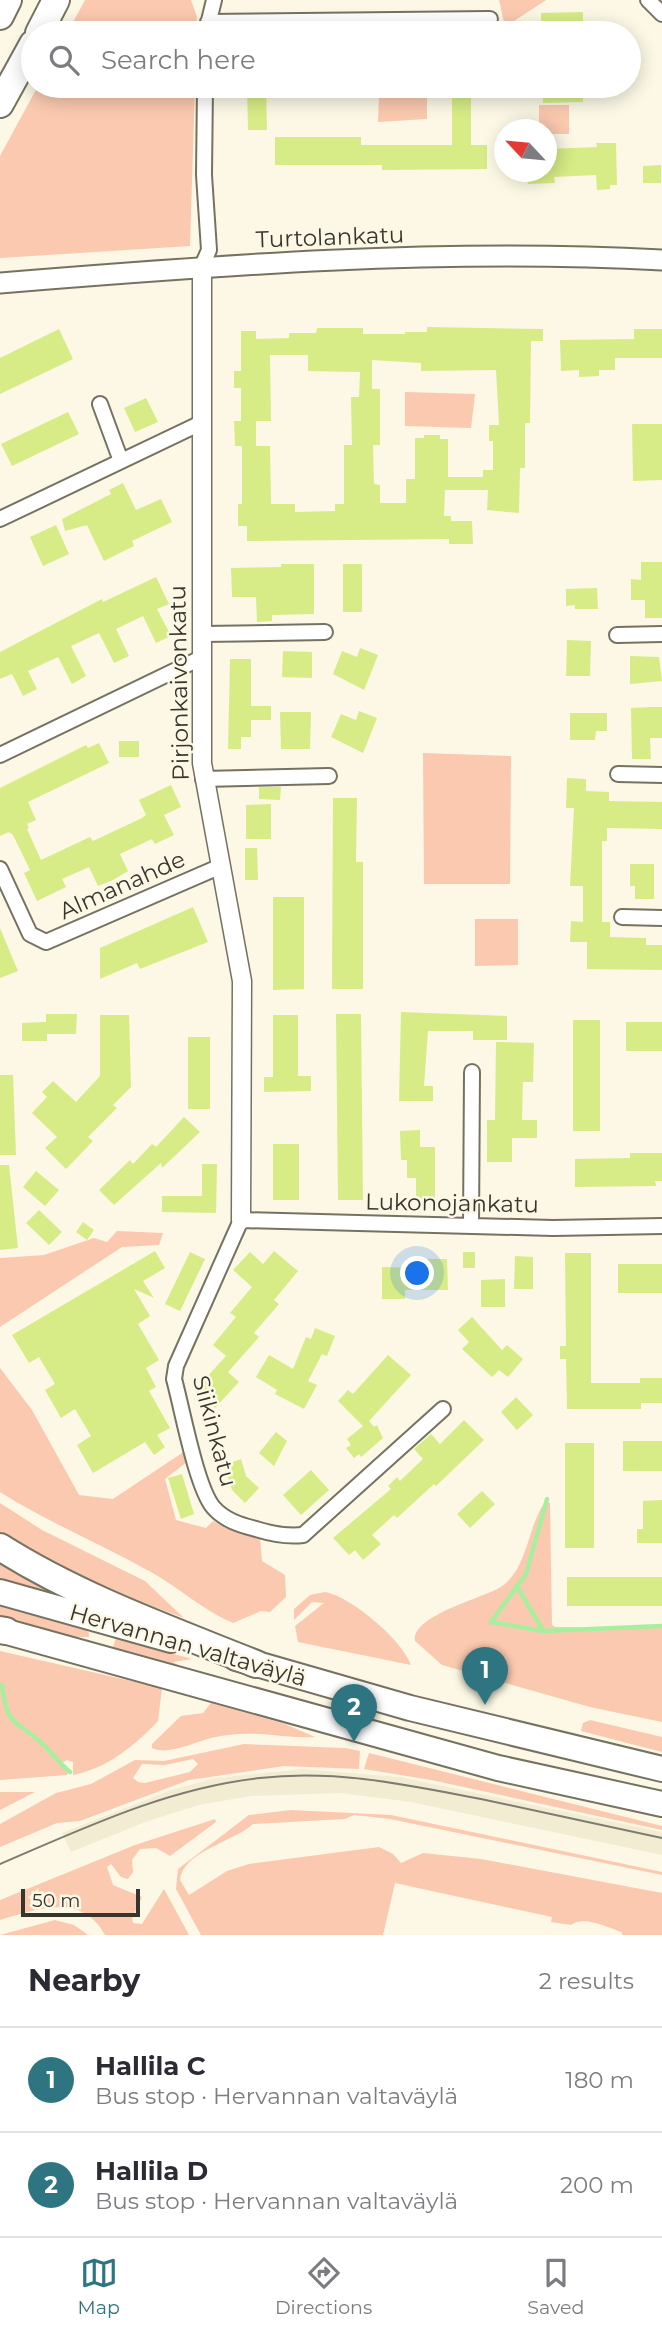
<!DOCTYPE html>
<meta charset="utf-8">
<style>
:root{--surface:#fff;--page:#f2f2f3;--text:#2b2b33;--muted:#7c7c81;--line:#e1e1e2;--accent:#2e7581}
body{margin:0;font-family:Montserrat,sans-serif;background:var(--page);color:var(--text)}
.compass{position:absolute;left:494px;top:119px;width:63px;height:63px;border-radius:50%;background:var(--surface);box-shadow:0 4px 18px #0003;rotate:296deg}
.scale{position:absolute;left:21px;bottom:18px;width:119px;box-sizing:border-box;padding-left:7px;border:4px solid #36352e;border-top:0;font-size:19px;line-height:24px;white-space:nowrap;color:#36352e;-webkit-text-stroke:5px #fcf8e5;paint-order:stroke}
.you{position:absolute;left:418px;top:1274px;width:24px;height:24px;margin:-18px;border:5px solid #fff;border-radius:50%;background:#1a73e8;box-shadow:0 0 0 10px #1a73e833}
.badge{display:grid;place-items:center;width:46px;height:46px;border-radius:50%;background:var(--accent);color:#fff;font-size:23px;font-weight:700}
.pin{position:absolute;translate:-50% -58px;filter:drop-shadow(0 2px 4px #0008)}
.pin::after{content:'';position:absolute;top:37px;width:24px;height:21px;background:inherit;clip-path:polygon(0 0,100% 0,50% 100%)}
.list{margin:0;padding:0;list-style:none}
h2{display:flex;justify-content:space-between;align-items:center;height:91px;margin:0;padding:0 28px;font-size:30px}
h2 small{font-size:23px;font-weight:400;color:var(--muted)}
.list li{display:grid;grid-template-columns:46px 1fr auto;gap:21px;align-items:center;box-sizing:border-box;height:105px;padding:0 28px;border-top:2px solid var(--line)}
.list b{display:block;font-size:26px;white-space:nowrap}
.list p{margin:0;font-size:23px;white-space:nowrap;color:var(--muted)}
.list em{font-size:23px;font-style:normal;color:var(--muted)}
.icon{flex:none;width:38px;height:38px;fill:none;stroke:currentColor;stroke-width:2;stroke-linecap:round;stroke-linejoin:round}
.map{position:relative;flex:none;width:662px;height:1935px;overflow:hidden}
.search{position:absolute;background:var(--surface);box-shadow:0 4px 18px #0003;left:21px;right:21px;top:21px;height:77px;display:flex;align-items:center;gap:18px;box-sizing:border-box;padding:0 24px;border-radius:38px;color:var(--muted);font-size:26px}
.sheet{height:301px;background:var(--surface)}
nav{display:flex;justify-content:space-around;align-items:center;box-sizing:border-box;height:98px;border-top:2px solid var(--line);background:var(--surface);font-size:19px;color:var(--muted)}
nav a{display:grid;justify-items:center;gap:4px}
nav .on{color:var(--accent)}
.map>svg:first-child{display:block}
</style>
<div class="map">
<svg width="662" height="1935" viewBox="0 0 662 1935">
<rect width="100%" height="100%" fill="#fcf8e5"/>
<path fill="#f2ecd2" d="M302,1769L400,1777L662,1832V1855L411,1802L340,1793L251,1796L199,1805L148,1821L71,1852L62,1833L171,1790L216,1778Z"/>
<path fill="#fac9af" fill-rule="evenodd" d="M85,0H191L197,17L196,33H67Z
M499,0H546L505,27Z
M38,86H195L190,246L0,258V156Z
M427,93V119L378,122L379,94Z
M539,105H569V134H547L546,130L539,129Z
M405,392L475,394L471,428L405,426Z
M423,753L511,756L510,884H424Z
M475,919H518V965L475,966Z
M117,1231L163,1233L159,1245L122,1247L0,1327V1258L44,1255L94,1238L107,1242Z
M0,1368L32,1410L79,1495L113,1499L185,1451L187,1462L165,1479L176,1520L206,1528L213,1521L225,1528L260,1537L262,1561L285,1575L286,1597L270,1612L261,1611L233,1623C202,1610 180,1588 151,1572C101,1544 49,1523 0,1492Z
M545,1502L550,1503L552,1625L555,1627L662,1628V1722L590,1707L442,1665L415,1641C411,1616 480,1599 499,1588C528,1571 527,1527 545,1502Z
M0,1503L42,1530L145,1581L184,1618L113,1592L0,1534Z
M0,1554L107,1611L0,1579Z
M325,1592C352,1597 403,1641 411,1665L298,1642L295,1626L324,1603L312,1602L294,1620V1609L310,1595Z
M0,1603L88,1628L89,1637H73L0,1615Z
M116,1638L192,1659L173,1662L183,1668L117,1649L113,1647Z
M0,1651L162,1688L158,1721C134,1746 108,1768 73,1775V1762L67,1760L60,1764L68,1772L67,1775L0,1780Z
M211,1703L285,1724L315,1737C279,1739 252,1728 211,1738C195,1742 167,1756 152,1748V1744L181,1716L203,1713Z
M590,1720L662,1737V1752L581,1731L583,1723Z
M244,1744L345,1748L360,1751L359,1769L284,1766L189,1780L80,1821L57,1823L0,1847V1824L56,1793L91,1784L135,1760L164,1761ZM193,1759L198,1764L190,1772L145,1783L138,1782L133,1778L142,1764L165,1765Z
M369,1753L662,1826V1830L431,1780L364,1769Z
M0,1792H35L0,1810Z
M291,1810L391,1815L662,1872V1875L390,1819L354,1815L345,1819L253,1824C234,1842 183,1851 180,1880L189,1895L227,1871L249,1864L379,1847L393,1854L401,1863L423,1853L481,1859L662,1893V1935H622V1932C608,1928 584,1915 571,1925L551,1922L552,1917L395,1883L383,1935H201L176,1889L178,1869L249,1815Z
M215,1819L216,1822L170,1856L156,1848L140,1849L132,1860L133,1872L128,1879L121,1877L111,1864L107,1867L113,1885L142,1897L132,1919L133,1923L142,1924L164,1889L189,1935H105C82,1892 37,1909 0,1920V1900L135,1845Z
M55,1920L74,1925L88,1935H0Z"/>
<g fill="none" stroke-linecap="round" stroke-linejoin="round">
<path stroke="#a7ef9e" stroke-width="4.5" d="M547,1499L526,1574L491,1622L543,1631L662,1626
M518,1588L543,1630
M2,1685C8,1724 10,1717 37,1739C49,1749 58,1762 70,1772"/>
</g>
<path fill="#d7ec86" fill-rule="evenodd" d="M583,12V33H541V13Z
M247,86H266L267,130H248Z
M452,86H471V145H487V169L382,170V165H275V137H361V145H452Z
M542,86H583V102L543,103Z
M596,143H616L617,185H610V189L597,190L596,175L554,177L555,183L528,184L527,172H547V149L597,147Z
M661,165V183H643V166Z
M427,327L543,329V341H531L530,423H525V468H520L519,513L487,510L488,490H445L444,516H451V521H472L473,544H449V539L247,541V526H238V504H242V446H235L234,421H241V388H234V371H241V331H256V339L289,338V333H316L317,328H363V334H405V332H427ZM270,355H308V371L360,372L359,397H351L352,445H344V504H335V511L295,512V504H271L270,446H256V421H271ZM372,360L421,363V371L496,370L499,425H489V441H493V470H483V477H448V439H440V435H424V438H415V479H406V503H380V485L374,484L373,445H380V389H372Z
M59,329L73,359L0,394V358Z
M634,329H662V358H615V370H599V376L579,377V370L561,371L560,340L634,339Z
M146,398L158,422L135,432L124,408Z
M68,412L79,434L12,466L1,444Z
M632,424H662V480L633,481Z
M123,483L136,510L161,499L172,522L132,541L134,546L104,561L87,525L65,531L62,519L111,494L109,490Z
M56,525L69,554L43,566L30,537Z
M641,562H662V618H645V600H631V579L641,580Z
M281,564H314V614L272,615V621L257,622L256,597H232L231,568L281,567Z
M343,564H362V612H343Z
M156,577L169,604L157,609L171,636L156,643L143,616L116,629L129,656L114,663L99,633L71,646L86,676L72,684L58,657L28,671L37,689L23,696L12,674L0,679V652L102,599L103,602Z
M597,588L598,609H575V605L566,606V589Z
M567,640L591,641L590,676H566Z
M360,648L378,655L364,690L333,674L342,651L357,657Z
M283,651L312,652V678L282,677Z
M630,656L659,657L662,681L630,684Z
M230,659H251V706H271V720H251V737H241V749H228Z
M651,707H662V738H650L651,759H632L631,708Z
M359,711L377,718L363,753L331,737L341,714L356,720Z
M280,712H311L310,749H281Z
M570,713H607V731H596L595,740H570Z
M119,741H139V757H119Z
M99,743L109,763L28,802L36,820L27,824L29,828L27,829L41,860L90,837L93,841L142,818L146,815L139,800L171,785L181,807L164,815L174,835L155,844L152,839L120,854L128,871L113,880L98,886L89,867L62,879L66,887L37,901L24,873L30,870L13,835L9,832L0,836V788L86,745L88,748Z
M567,778L586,779V791L609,792V801L662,802V829L607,828V841H602V922H610V937L646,938V945H662V970L587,969V942H570L571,921L583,922V886H570L574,808H566Z
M259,787H281L280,800L259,799Z
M333,798H357L356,862H363V989H332Z
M271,804V839H246V805Z
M245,848H257L258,880H245Z
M630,864H654V899H635V886H630Z
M273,897H304V989L273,990Z
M193,907L208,942L140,969L137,963L100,979V948Z
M0,928L18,971L0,978Z
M401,1012L507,1016V1040H473V1031H428L424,1086H433V1101H399Z
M46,1014H77L76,1034H47V1041H22V1023L46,1022Z
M336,1014H361L363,1200H338Z
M100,1015H129L131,1087L113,1105L117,1108L88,1137L93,1141L66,1169L45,1148L57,1137L32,1113L47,1097L42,1092L53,1081L76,1102L100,1076Z
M273,1015H298V1076H311V1091L264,1092V1077H273Z
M573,1020H600V1131H573Z
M626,1022H662V1051H626Z
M188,1037H210V1109H188Z
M496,1042L534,1043L533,1082H523L522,1120H537V1138H512V1162H487V1120H495Z
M0,1075H13L16,1155H0Z
M184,1117L200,1132L162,1168L161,1163L114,1205L99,1190L130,1160L133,1164L152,1144L156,1147Z
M420,1130V1147H435V1200L416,1199V1178H407V1160H401L400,1131Z
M273,1144H299V1200H273Z
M630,1153H662V1181H655L656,1186L575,1187V1159L630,1158Z
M202,1164H217L216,1213L162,1212V1196H202Z
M0,1165H9L18,1248L0,1250Z
M36,1171L59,1190L45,1206L23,1187Z
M39,1210L62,1232L49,1245L26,1223Z
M83,1222L94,1230L87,1240L76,1232Z
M155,1251L165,1268L143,1281L154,1298L134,1289L150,1316L138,1324L159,1360L146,1368L156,1387L149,1391L170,1428L157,1435L165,1447L154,1455L145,1442L93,1473L77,1445L91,1436L75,1409L61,1418L45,1390L55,1384L39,1357L29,1363L12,1335Z
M274,1251L298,1271L274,1300L279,1304L254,1333L259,1337L228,1372L239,1382L215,1408L195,1390L226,1356L213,1345L236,1317L230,1313L252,1287L233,1270L250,1252L263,1264Z
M190,1252L205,1259L180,1311L165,1304Z
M463,1252H475V1268H463Z
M565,1253H591V1383H640V1378H662V1403H641V1409H567L566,1359H560V1346H566Z
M515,1256L533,1257V1289H514Z
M427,1259H447L448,1290H405V1299H382V1267L427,1268Z
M618,1264H662V1293H618Z
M505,1279V1307H481V1280Z
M472,1317L502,1350L507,1345L523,1359L508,1377L499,1370L492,1377L462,1349L469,1342L458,1330Z
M315,1328L335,1336L327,1356L322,1354L308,1381L317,1385L304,1409L275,1394L277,1390L256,1377L269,1355L293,1369L306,1337L311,1339Z
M388,1355L411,1375L369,1421L374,1427L377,1425L383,1438L361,1457L359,1454L354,1458L346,1448L351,1445L347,1439L363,1426L338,1401L348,1390L353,1394Z
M516,1397L533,1415L517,1430L501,1412Z
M464,1420L484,1440L436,1486L434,1484L397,1518L394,1515L372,1535L381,1544L363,1560L355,1550L349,1555L333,1538L391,1489L388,1486L397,1477L400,1481L423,1459L414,1449L431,1434L440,1444Z
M276,1432L287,1441L274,1466L259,1453Z
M623,1441H662V1471H623Z
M565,1443H594V1548H565Z
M241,1459L246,1476L259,1488L245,1503L232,1490L224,1465Z
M311,1470L329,1490L301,1515L283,1495Z
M182,1474L194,1514L181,1519L168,1478Z
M482,1491L495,1504L470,1528L457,1514Z
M662,1500V1543H637V1529H643V1501Z
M567,1577H662V1606H567Z"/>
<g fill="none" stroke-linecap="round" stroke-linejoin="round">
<defs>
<path id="minor" d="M648,0L662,14
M208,22L490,19
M206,33L214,0
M202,266L209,250L204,175L205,86
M100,404L121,461
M0,519L201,423
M203,634L325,632
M617,635L662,634
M0,755L203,657
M618,774L662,775
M203,779L329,776
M0,869L30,934L46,942L221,866
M622,917L662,918
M471,1226L472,1072
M443,1409L303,1535C286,1537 272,1534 256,1529C240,1525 224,1520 213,1507C196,1486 182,1408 174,1379L176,1366L241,1220L553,1228L662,1226"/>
<path id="tertiary" d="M202,266V763L242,981L241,1220"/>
<path id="secondary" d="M0,283C220,265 441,248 662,260"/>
<path id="trunk" d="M0,1592L171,1640
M0,1630L498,1768L662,1804
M236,1658L410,1708L662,1769"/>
<path id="motorway" d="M0,16L8,0
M39,33L56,0
M0,104L33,44
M0,1547C79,1597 169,1629 256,1664
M0,1630L6,1631"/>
</defs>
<use href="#minor" stroke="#767262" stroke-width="18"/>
<use href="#tertiary" stroke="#767262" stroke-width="21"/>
<use href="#secondary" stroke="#767262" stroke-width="23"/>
<use href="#trunk" stroke="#767262" stroke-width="28"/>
<use href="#motorway" stroke="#767262" stroke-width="30"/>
<use href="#minor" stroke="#fff" stroke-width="14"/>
<use href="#tertiary" stroke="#fff" stroke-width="18"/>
<use href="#secondary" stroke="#fff" stroke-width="19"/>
<use href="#trunk" stroke="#fff" stroke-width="24"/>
<use href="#motorway" stroke="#fff" stroke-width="26"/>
<path stroke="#7e7c71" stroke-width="2" d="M0,1864C84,1828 168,1788 260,1778C335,1769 408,1785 481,1799C541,1812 602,1825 662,1838"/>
</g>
<g text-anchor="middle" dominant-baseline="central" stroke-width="5" stroke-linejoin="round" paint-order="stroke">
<g font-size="23" fill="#36352e" stroke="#fcf8e5">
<text transform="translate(330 237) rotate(-2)">Turtolankatu</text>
<text transform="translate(179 683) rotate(-91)">Pirjonkaivonkatu</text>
<text transform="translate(122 885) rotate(-24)">Almanahde</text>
<text transform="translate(452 1203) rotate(1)">Lukonojankatu</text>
<text transform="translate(215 1431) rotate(75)">Siikinkatu</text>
<text transform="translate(188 1645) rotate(16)">Hervannan valtaväylä</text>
</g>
</g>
</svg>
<svg class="compass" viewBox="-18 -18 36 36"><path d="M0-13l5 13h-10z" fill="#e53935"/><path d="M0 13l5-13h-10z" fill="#7c7c81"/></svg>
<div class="scale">50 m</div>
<div class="you"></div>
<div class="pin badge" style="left:485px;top:1705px">1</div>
<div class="pin badge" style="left:354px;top:1742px">2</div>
<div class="search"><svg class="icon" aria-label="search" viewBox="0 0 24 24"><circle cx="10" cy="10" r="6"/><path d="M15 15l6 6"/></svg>Search here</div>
</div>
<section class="sheet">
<h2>Nearby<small>2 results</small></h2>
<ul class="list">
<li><span class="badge">1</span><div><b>Hallila C</b><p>Bus stop · Hervannan valtaväylä</p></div><em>180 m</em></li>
<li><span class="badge">2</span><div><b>Hallila D</b><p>Bus stop · Hervannan valtaväylä</p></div><em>200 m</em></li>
</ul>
</section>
<nav>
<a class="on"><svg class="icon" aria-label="map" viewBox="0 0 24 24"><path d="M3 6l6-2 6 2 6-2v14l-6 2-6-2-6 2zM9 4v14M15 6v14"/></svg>Map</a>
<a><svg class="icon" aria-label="directions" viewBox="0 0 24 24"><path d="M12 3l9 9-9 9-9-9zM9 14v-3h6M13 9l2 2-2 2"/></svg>Directions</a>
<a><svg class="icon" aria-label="saved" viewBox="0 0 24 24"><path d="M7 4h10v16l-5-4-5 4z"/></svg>Saved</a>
</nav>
